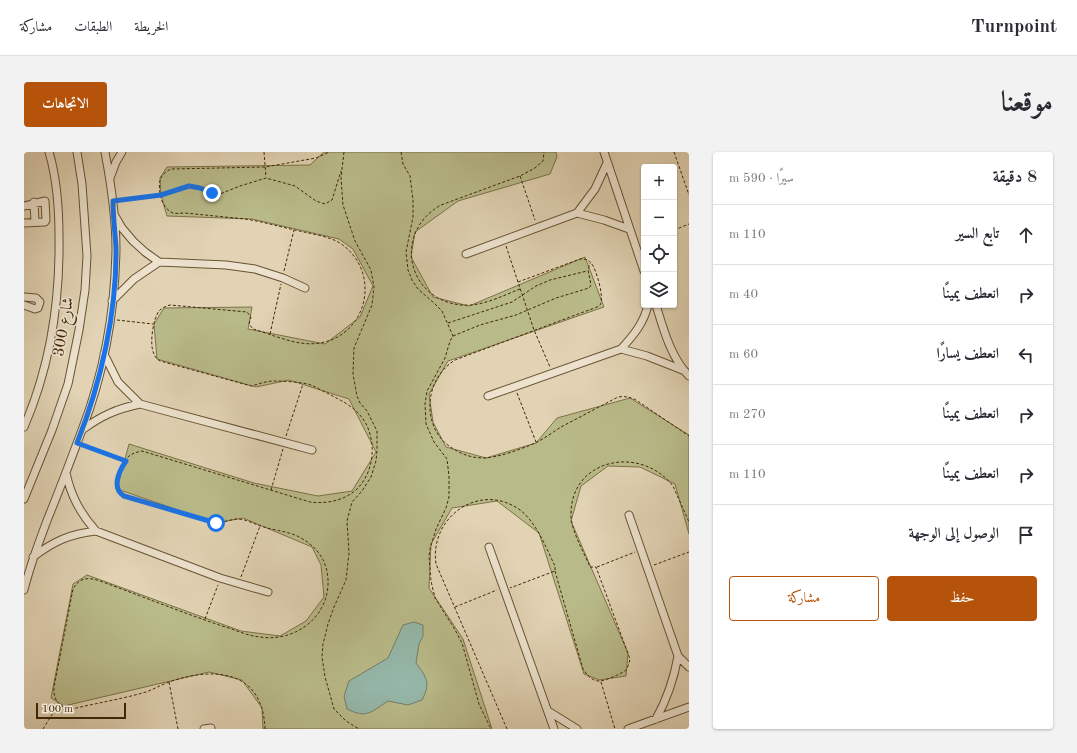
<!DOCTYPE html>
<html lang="ar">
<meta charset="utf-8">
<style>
:root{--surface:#fff;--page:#f2f2f3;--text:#2b2b33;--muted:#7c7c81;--line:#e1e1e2;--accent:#b45309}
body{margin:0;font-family:"Old Standard TT",Amiri,serif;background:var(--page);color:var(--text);direction:rtl}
.controls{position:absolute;right:12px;top:12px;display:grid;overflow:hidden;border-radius:4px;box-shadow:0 1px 3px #0004}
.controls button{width:36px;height:36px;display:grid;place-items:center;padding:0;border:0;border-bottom:1px solid var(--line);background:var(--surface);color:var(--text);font:20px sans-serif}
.scale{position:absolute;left:12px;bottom:10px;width:90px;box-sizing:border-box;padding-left:4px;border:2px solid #412807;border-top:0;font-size:11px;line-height:14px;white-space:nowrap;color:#412807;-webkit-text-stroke:3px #ece2ce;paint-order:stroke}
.stop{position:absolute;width:12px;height:12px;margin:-9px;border:3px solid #1a73e8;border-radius:50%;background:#fff}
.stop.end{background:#1a73e8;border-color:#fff;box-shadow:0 1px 4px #0008}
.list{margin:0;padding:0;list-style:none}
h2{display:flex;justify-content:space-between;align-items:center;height:52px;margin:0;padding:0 16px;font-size:17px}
h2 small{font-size:13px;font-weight:400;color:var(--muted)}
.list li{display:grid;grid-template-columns:26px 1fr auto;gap:12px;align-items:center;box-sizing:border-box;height:60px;padding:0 16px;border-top:1px solid var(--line)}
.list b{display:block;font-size:15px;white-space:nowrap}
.list em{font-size:13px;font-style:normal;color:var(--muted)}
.actions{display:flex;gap:8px;padding:12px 16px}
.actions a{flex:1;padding:9px 0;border:1px solid var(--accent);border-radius:4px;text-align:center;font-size:14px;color:var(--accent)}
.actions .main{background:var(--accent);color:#fff}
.icon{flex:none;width:22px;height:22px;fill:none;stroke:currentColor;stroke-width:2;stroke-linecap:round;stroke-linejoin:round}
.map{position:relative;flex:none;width:665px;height:577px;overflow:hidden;direction:ltr;border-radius:4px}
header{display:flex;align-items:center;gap:24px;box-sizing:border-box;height:56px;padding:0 20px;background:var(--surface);border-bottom:1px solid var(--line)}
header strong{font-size:19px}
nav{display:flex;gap:22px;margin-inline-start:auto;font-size:14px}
.intro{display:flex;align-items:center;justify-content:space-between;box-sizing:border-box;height:96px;padding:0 24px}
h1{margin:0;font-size:28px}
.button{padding:10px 18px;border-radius:4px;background:var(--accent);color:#fff;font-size:14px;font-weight:700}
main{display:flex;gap:24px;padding:0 24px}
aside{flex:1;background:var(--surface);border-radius:4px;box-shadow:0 1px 3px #0004}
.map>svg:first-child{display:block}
</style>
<header>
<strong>Turnpoint</strong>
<nav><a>الخريطة</a><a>الطبقات</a><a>مشاركة</a></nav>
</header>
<div class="intro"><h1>موقعنا</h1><a class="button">الاتجاهات</a></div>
<main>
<aside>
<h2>8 دقيقة<small>سيرًا · 590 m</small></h2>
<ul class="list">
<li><svg class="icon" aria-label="ahead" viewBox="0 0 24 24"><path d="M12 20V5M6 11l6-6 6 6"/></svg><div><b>تابع السير</b></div><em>110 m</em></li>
<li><svg class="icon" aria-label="right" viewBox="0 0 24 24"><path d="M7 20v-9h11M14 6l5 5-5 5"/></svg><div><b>انعطف يمينًا</b></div><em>40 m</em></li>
<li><svg class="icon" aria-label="left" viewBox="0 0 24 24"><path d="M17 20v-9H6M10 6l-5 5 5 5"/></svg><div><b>انعطف يسارًا</b></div><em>60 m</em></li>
<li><svg class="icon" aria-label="right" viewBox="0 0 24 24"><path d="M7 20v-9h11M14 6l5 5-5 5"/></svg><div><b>انعطف يمينًا</b></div><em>270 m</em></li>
<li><svg class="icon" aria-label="right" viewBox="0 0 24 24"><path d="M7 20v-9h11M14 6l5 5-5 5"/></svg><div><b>انعطف يمينًا</b></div><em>110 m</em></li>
<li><svg class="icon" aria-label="arrive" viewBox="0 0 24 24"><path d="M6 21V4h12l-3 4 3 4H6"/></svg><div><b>الوصول إلى الوجهة</b></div></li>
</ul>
<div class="actions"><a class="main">حفظ</a><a>مشاركة</a></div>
</aside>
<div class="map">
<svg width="665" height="577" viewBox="0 0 665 577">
<rect width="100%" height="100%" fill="#e1d3b4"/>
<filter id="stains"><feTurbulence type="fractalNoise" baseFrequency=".005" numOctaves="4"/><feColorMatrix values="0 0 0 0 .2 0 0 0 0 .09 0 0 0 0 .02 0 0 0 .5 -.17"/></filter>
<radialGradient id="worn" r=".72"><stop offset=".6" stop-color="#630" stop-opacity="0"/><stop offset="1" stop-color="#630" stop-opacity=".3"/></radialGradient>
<path fill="#b9ba89" stroke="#7d7148" d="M300,0H532L533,5L526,22L434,49L391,80L387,105L409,145L445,154L561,105L580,155L424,209L405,242L409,270L422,295L462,306L512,291L533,266L606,246L665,283V382L651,332L616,315L584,314L557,334L547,369L604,501L602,524L575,528L560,522L515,381L473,349L428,356L407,392L405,436L439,487L468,577H239L238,556L218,528L185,520L40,554L27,546L49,432L63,423L217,479L256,484L282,469L300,445L297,413L288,395L219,366L192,371L93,337L105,292L230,331L294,344L328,339L352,300L325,247L265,228L232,235L133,207L130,172L140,156L228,155L224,177L301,192L336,165L349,134L329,97L315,87L228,67L143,64L137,43L136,26L143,15L286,13Z"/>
<path fill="#95b8aa" stroke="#737e69" d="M390,470L399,473V484L395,492L392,511C403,526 407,531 398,548L384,553L364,549C347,560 343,567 323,557L320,544L325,529L364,506L379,473Z"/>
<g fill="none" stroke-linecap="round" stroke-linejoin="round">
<defs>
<path id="minor" d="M580,0L620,119
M86,26L92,10L98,0
M10,50L11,70
M0,54L21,49L22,68L21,70L0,71
M553,61L580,68L605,77
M91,64L98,76L109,89L121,100L135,110L202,113L231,117L259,126L281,136
M442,102L553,61L571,37L583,11
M0,145L12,146L16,150L14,156L11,157L0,153
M88,149L110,127L135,110
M632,153C639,176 647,206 665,224
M597,197L623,204L661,219
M80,202L94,230L116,252
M464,244L597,197C609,184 620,171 624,153
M0,275C26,215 36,150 35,85C35,56 33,27 25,0
M58,278C77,264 92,257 116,252L288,298
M42,321C47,344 56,361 72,379
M0,347L28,278L44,232L55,178L61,138L63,104L58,32L53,0
M605,363L654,504L665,515
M465,395L530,577
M9,405C30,389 46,382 72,379L196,426L244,440
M0,438C6,413 15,390 24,366C36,337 47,307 58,278C80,221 91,158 92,97C92,64 87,32 81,0
M524,559L553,577
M632,567C643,547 650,527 654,504
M180,577L187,576
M604,577L665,555"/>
</defs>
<use href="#minor" stroke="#695332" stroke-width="9"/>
<path stroke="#412807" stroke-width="1" stroke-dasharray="3 2" stroke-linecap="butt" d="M240,0L242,25
M320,0L317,26L319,53L331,89L347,118L350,135L348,153L330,196L329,222L333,244L336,251L343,259L353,279V298L352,309L347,325L338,339L328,350L323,369L325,401L322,428L310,455L304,472L299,492L298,505L301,525L310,557L322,569L335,577
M377,0L379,12L386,24L389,48V65L382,100L384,118L388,128L394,137L410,151L418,159L429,184L426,189L421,206L403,239L401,252L402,272L410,290L423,307L425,324V345L422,356L412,377L406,397L405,404L407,429L411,446L430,476L438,491L455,552L467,577
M650,0L665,43
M496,24L511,68
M95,48L137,43L165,34L175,36L188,41L196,42L216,34L242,26L271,34L292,49L301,52L308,48L317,19
M650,78L665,72
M482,94L510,178L526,215
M260,119L270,78
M494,130L556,107C560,107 564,107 567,111C572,116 581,147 576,153C574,155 568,157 565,158L431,208C414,219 405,237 406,257C407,272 413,285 425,294C435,301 446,306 459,306C473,306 498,297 511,291C520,287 529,280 537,275C556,265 575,255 594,245C601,244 606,245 612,248L665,284
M496,137C478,144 457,155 437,153C382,147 369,80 417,53L496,24L511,16L519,9L520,0
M93,168L129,172
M424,171L488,150L512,134L526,128L563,119
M246,182L257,132
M429,184L456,173L492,163L532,146L565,136L567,133L564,118L566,111
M493,241L512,290
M262,284L279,232
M59,293L101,309
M247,338L259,297
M630,413L665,400
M573,415L611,400
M531,419L559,517C563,523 567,528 574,529C579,530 596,522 601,519C604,516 605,511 606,507L572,415H566C560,400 547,379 547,363C546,307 616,292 649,334L665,370
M217,425L236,374
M431,455L473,438
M181,467L194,433
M145,530L154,577
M577,530L591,577
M19,577L34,553
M241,577C239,518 190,514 145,530C137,533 130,537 122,540C98,547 73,551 48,557C35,557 29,547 30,535L49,437C56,425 64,425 76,429C117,444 157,460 198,474C210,477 223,484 236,485C269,490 302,468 304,433C305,412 295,396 277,386C265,379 252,379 240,375C232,373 222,367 214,367C206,367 198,372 190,370C160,363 130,352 100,344C88,336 96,312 105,304C109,301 113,300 118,299L286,350C302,352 319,349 332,338C350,321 353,291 341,270C332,255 318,249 303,241C298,239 292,235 287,233C278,230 259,229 250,229C242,229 235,232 227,234L136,209C133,207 131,205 130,202C125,193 129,167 135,159C138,156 142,154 146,153L223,160L227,165L225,172L229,177C250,183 274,195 296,191C343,183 357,123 320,94C309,85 293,83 280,80C260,76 241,70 221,67C201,65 181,63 161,61C156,61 153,62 149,61C137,56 134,39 136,28C138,22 143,19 147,17L241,15L292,6L305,0
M483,577L412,412C405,365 456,329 496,358C513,371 522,396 531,414V419L486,436"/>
<use href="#minor" stroke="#ece2ce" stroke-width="7"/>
</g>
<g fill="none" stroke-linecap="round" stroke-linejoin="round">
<path stroke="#1a73e8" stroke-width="5" d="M188,41L176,36L165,34L137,43L89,49C89,65 91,80 92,95C93,160 77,231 53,291L102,309C95,319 87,336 100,344L192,371"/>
</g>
<g text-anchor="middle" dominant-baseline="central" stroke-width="3.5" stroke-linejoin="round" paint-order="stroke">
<g font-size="16" fill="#412807" stroke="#ece2ce">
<text transform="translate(40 175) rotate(-80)">شارع 300</text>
</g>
</g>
<rect width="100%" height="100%" filter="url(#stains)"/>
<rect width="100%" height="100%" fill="url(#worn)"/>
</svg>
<div class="controls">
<button>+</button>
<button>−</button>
<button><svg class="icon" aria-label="locate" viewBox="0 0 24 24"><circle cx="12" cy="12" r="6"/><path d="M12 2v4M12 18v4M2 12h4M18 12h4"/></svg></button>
<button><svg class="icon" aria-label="layers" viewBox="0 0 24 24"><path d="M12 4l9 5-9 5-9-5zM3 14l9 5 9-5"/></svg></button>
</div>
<div class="scale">100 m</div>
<div class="stop" style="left:192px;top:371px"></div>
<div class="stop end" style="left:188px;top:41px"></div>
</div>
</main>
